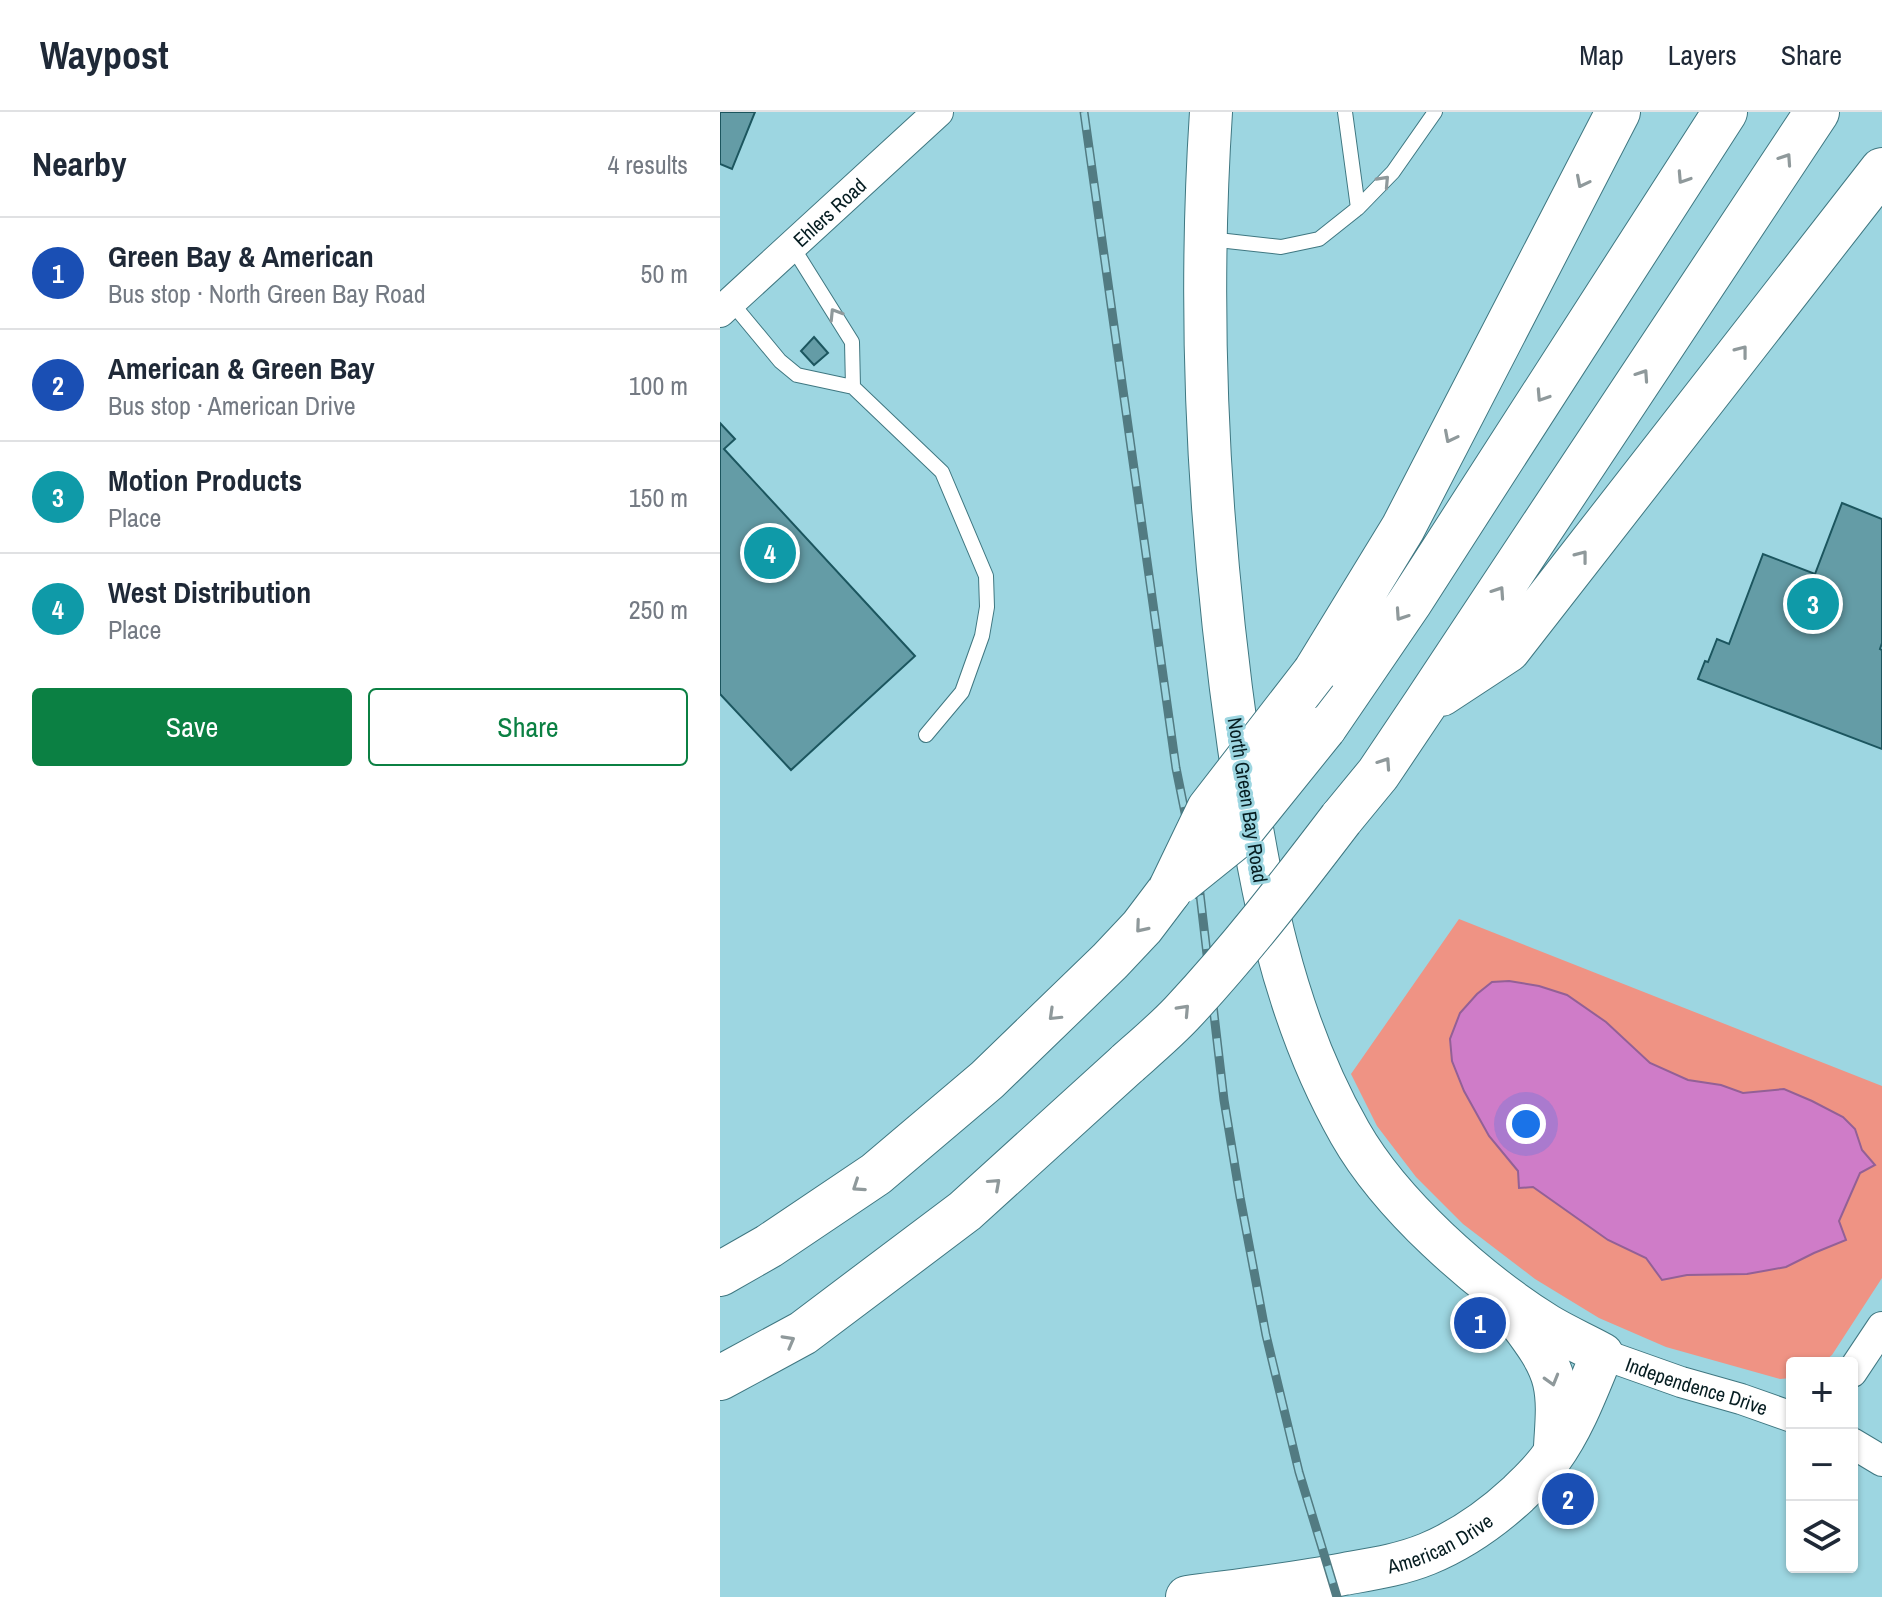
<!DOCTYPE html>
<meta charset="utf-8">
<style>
:root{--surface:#fff;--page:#f6f6f7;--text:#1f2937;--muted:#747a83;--line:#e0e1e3;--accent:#0b8043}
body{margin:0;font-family:"Archivo Narrow",sans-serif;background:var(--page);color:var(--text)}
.controls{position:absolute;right:24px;bottom:24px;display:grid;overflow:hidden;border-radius:8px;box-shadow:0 2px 6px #0004}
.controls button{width:72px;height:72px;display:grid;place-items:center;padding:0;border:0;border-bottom:2px solid var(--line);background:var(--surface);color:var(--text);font:40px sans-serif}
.you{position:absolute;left:806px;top:1012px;width:28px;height:28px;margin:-20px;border:6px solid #fff;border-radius:50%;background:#1a73e8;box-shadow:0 0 0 12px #1a73e833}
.badge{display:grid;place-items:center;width:52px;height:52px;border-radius:50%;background:var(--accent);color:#fff;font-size:26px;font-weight:700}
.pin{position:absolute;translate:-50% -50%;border:4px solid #fff;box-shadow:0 2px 8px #0006}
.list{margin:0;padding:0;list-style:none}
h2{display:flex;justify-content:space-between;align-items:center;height:104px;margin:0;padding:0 32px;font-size:34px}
h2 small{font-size:26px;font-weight:400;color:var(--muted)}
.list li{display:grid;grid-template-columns:52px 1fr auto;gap:24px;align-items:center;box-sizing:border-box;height:112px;padding:0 32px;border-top:2px solid var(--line)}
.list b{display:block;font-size:30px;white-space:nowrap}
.list p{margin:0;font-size:26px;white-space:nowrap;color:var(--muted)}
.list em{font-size:26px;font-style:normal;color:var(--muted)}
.actions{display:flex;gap:16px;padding:24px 32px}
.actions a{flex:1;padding:18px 0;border:2px solid var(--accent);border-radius:8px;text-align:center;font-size:28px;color:var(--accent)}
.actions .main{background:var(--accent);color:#fff}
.icon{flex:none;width:44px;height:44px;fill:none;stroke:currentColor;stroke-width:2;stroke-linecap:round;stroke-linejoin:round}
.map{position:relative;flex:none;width:1162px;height:1485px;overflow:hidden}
header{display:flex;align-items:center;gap:48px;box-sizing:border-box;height:112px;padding:0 40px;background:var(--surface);border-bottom:2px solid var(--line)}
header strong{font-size:38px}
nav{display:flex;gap:44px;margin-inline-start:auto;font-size:28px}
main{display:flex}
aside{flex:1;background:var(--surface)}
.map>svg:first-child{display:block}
</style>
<header>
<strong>Waypost</strong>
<nav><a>Map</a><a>Layers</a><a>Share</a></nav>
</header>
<main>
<aside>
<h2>Nearby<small>4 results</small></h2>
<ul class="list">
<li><span class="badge" style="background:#1a4fb4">1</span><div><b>Green Bay &amp; American</b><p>Bus stop · North Green Bay Road</p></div><em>50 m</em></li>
<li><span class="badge" style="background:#1a4fb4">2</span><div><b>American &amp; Green Bay</b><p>Bus stop · American Drive</p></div><em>100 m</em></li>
<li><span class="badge" style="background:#0f9aa8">3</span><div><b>Motion Products</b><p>Place</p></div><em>150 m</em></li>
<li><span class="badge" style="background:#0f9aa8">4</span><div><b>West Distribution</b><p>Place</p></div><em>250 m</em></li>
</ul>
<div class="actions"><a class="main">Save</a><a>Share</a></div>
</aside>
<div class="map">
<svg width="1162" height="1485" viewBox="0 0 1162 1485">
<rect width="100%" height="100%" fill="#9dd6e1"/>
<path fill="#ef9384" d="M739,807L1162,974V1166L1112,1243L1102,1251H1072V1266L1060,1267L946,1235L879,1206L815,1167L743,1112L696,1065L657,1014L631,962Z"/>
<path fill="#cf7cc8" stroke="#936096" stroke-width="2" d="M789,869L819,874L847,883L886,910L930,951L968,968L1001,973L1023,981L1064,977L1092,989L1123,1005L1135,1017L1142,1038L1155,1053L1140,1061L1119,1109L1126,1128L1094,1141L1066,1155L1027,1162L967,1163L942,1168L926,1146L888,1128L813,1075L799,1076L798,1059L769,1024L744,979L732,949L730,927L740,901L757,882L772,870Z"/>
<path fill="#649ca6" stroke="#1c565f" stroke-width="2" d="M0,0H35L12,57L0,52Z
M94,225L108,241L94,253L81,239Z
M0,311L15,327L4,337L195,544L71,658L0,582Z
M1122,391L1162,407V531L1160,537L1162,538V637L978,567L985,549L988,550L997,527L1009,532L1043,442L1095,462Z"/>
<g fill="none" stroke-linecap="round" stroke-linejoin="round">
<defs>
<path id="lane" d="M625,0L638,96L673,60L715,0
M489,127L561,135L599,127L638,96
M72,134L132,230L133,275
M11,190L60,249L77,263L133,275L222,360L266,464L267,495L262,524L242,580L206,623"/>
<g id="street">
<path id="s1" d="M0,200L218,0"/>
<path id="s2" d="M882,1242L961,1270L1021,1287L1072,1305"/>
<path d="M1132,1260L1162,1215"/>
<path d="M1132,1331L1162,1349"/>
</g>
<g id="secondary">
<path d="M791,1198C807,1220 828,1244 834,1270C839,1292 836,1314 835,1335"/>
<path id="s3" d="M467,1485C519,1478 572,1472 624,1462C652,1457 680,1453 707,1442C741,1428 771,1407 798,1382C810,1370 822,1359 831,1346C854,1314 867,1278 882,1242C864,1232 845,1224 827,1213C757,1169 671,1093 630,1021C562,902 539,770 519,636C489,426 477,212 491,0"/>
</g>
<path id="highway" d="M595,560L683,416L898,0
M721,582L788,538L1162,58
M604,616L690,490L1005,0
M621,707L658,662L705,592L1097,0
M0,1162L49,1134L156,1062L267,968L390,849L422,815L450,778
M0,1266L83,1221L245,1099L408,951"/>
</defs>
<use href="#lane" stroke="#3f7781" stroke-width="16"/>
<use href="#street" stroke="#3f7781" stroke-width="32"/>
<use href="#secondary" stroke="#3f7781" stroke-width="44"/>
<use href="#highway" stroke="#3f7781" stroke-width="46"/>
<use href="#lane" stroke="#fff" stroke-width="14"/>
<use href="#street" stroke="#fff" stroke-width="30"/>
<use href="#secondary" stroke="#fff" stroke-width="42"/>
<use href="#highway" stroke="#fff" stroke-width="44"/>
<defs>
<path id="rail" d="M364,0L456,656L478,765L504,988L520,1085L546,1223L579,1360L617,1485"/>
</defs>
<use href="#rail" stroke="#527b82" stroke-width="9"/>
<use href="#rail" stroke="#9dd6e1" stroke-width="6" stroke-dasharray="18" stroke-linecap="butt"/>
<defs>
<path id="highway-bridge" d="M461,769L517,724L604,616
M450,778L489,697L595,560
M408,951C426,935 445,919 462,901C519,840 570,774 621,707"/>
</defs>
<use href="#highway-bridge" stroke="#3f7781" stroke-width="46" stroke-linecap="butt"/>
<use href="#highway-bridge" stroke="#fff" stroke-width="44"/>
</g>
<defs><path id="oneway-chevron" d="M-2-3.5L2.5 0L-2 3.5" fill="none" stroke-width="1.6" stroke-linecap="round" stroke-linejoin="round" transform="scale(2)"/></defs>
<g stroke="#8f999b">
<use href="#oneway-chevron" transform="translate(1066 47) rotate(-56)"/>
<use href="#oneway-chevron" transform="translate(963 66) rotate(123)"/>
<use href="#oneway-chevron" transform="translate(664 69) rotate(-47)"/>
<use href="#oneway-chevron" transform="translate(862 70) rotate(117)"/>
<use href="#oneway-chevron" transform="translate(115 202) rotate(-122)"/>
<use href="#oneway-chevron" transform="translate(1022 239) rotate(-52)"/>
<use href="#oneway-chevron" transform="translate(923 263) rotate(-56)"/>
<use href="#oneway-chevron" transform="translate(822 284) rotate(123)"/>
<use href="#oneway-chevron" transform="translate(730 325) rotate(117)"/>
<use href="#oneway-chevron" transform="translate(862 444) rotate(-52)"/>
<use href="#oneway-chevron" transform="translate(779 480) rotate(-56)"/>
<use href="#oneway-chevron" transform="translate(681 503) rotate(124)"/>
<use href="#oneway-chevron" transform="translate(665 651) rotate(-56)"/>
<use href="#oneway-chevron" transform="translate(421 815) rotate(130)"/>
<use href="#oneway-chevron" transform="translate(464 898) rotate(-47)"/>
<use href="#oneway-chevron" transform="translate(334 903) rotate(136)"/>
<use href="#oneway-chevron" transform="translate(275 1072) rotate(-42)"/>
<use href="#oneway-chevron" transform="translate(138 1074) rotate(146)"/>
<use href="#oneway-chevron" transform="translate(69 1229) rotate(-29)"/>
<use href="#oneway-chevron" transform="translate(832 1268) rotate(74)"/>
</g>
<g text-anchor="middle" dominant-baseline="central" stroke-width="6" stroke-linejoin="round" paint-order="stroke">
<g font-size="20" fill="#061d21" stroke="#9dd6e1">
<text stroke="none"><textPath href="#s1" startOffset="148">Ehlers Road</textPath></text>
<text transform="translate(528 688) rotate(81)">North Green Bay Road</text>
<text stroke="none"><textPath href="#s2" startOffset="100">Independence Drive</textPath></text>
<text stroke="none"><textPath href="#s3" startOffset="260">American Drive</textPath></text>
</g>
</g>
</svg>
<div class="controls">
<button>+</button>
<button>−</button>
<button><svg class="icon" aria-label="layers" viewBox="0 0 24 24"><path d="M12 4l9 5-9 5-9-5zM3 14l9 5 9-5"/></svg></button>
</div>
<div class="you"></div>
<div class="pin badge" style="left:760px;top:1211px;background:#1a4fb4">1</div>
<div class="pin badge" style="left:848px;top:1387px;background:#1a4fb4">2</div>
<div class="pin badge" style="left:1093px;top:492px;background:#0f9aa8">3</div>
<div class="pin badge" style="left:50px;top:441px;background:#0f9aa8">4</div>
</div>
</main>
